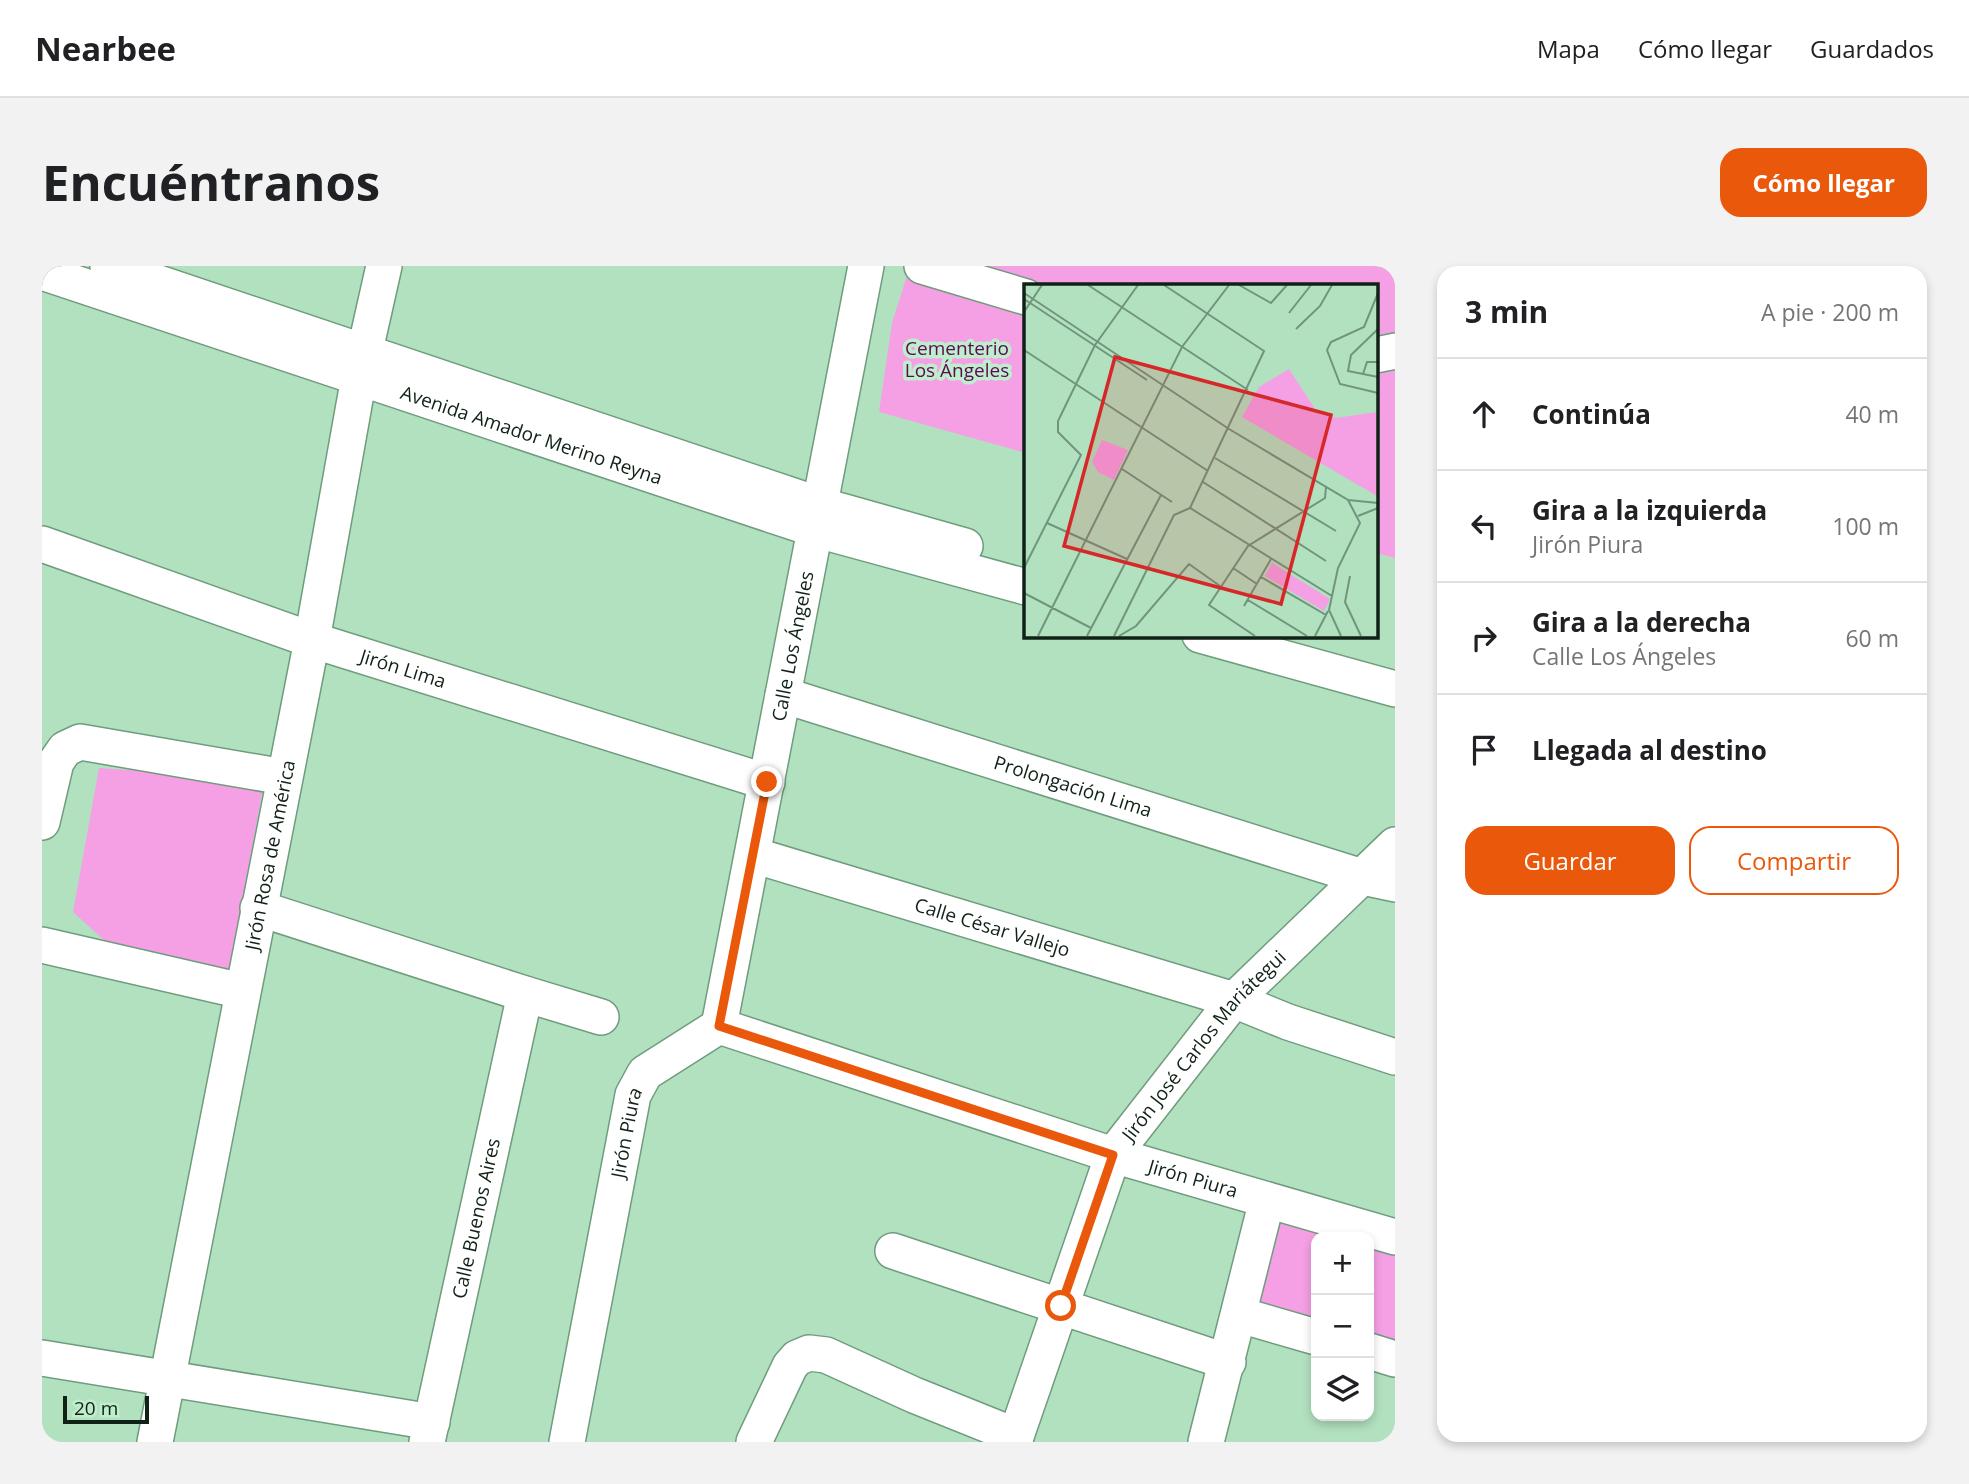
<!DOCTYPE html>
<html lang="es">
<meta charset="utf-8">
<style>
:root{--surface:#fff;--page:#f2f2f2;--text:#202124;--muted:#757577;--line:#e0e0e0;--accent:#ea580c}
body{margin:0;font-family:"Open Sans",sans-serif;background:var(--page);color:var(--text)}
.controls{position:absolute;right:21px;bottom:21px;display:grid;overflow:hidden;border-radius:14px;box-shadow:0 4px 10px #0003}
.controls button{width:63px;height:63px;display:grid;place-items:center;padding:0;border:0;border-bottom:2px solid var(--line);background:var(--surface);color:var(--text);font:35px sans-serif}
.scale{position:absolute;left:21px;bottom:18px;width:86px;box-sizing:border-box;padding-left:7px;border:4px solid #102216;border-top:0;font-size:19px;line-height:24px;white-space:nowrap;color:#102216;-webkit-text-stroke:5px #bfeecd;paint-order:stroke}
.stop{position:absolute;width:21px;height:21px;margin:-16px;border:5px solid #ea580c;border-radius:50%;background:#fff}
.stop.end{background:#ea580c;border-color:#fff;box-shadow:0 2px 7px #0008}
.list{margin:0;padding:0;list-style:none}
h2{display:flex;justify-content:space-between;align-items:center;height:91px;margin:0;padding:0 28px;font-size:30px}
h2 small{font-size:23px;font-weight:400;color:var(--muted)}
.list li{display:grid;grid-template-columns:46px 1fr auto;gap:21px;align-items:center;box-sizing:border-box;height:112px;padding:0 28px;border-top:2px solid var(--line)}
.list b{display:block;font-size:26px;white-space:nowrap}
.list p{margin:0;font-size:23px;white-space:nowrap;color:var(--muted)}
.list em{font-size:23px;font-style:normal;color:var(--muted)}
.actions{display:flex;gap:14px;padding:21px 28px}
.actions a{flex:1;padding:16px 0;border:2px solid var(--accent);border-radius:21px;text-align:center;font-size:24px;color:var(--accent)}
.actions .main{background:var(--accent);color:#fff}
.icon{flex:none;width:38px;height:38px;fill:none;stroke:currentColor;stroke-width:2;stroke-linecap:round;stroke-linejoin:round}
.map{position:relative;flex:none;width:1353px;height:1176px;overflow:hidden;border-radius:21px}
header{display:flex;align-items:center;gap:42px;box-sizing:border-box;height:98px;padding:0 35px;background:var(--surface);border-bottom:2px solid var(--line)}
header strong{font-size:33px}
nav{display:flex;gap:38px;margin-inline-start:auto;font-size:24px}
.intro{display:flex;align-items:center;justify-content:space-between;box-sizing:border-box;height:168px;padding:0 42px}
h1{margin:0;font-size:49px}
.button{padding:18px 32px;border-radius:21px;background:var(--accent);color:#fff;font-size:24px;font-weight:700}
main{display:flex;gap:42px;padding:0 42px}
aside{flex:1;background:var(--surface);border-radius:21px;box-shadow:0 4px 10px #0003}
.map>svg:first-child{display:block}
</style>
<header>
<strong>Nearbee</strong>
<nav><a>Mapa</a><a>Cómo llegar</a><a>Guardados</a></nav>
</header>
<div class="intro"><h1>Encuéntranos</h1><a class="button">Cómo llegar</a></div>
<main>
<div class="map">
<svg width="1353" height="1176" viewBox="0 0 1353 1176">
<rect width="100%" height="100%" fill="#b2e1c0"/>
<path fill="#f59fe4" d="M868,0H1332L1353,3V292L1334,287V19H984V187L837,146L850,57Z
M57,502L129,507L221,521L186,716L83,693L31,646Z
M1236,954L1296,971H1274V1059L1217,1043Z
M1327,980L1353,988V1081L1327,1073Z"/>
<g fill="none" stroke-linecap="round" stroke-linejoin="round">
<defs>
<g id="minor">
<path d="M66,0L778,239L923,280"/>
<path d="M880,0L984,31"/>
<path id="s1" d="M0,6L772,263L984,321"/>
<path d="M1334,89L1353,85"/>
<path id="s2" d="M0,278L270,374L725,516"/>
<path d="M1158,369L1353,423"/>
<path id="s3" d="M741,429L1320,611L1353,618"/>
<path d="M0,556L14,496L23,483L38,476L242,511"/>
<path id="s4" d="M711,589L1192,734L1246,756L1353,791"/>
<path d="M216,642L483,728L559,751"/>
<path d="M0,679L200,725"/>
<path id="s5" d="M677,760L824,0"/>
<path d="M851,985L1186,1096"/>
<path d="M1198,1049L1274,1071"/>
<path d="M1327,1085L1353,1093"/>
<path d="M0,1092L390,1156"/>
<path id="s6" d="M113,1176L270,374L317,111L342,0"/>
<path id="s7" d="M385,1176L483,728"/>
<path id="s8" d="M525,1176L591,829L603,807L677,760L1071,889L1353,971"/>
<path d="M712,1176L748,1100L755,1092L767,1087L784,1089L872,1129L974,1170"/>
<path id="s9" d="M972,1176L1071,889L1192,734L1353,579"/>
<path d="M1164,1176L1225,934"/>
</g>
</defs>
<use href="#minor" stroke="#6f9c7d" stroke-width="38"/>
<use href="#minor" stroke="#fff" stroke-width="35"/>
</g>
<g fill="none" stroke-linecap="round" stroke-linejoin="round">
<path stroke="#ea580c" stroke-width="9" d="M725,516L677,760L1071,889L1019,1040"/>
</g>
<g text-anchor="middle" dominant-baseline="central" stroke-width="7" stroke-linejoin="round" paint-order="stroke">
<g font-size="19" fill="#5c0b52" stroke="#bfeecd">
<text x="915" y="82">Cementerio<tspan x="915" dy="22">Los Ángeles</tspan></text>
</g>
<g font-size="19" fill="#102216" stroke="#bfeecd">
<text stroke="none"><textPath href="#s1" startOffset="516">Avenida Amador Merino Reyna</textPath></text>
<text stroke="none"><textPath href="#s5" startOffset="387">Calle Los Ángeles</textPath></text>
<text stroke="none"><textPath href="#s2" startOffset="382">Jirón Lima</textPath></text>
<text stroke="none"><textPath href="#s3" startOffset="304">Prolongación Lima</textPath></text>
<text stroke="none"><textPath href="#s6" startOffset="598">Jirón Rosa de América</textPath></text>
<text stroke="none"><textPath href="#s4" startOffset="250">Calle César Vallejo</textPath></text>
<text stroke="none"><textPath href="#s9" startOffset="446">Jirón José Carlos Mariátegui</textPath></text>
<text stroke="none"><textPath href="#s8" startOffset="315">Jirón Piura</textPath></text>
<text stroke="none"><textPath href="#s8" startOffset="964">Jirón Piura</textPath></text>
<text stroke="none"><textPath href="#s7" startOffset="229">Calle Buenos Aires</textPath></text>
</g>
</g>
<g transform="translate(982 18)">
<rect width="354" height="354" fill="#b2e1c0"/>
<path d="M265,85L291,125L312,134L353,128V212L218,133L235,103ZM78,156L104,166L90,196L74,188L68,178ZM248,279L306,315L300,327L241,292Z" fill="#f59fe4"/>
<path fill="none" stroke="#71957c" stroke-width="2" d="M64,1L224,106M140,1L240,67L166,224M215,1L247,19L263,1M0,9L205,145L324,216L336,239L314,284L305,326L317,352M354,9L340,43L307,58L303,66L316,100L354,109M0,15L123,96M0,28L18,1M265,29L287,1M272,45L296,22L308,1M354,45L327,71L324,87L354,93M0,66L184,187M339,90L343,78H354M191,174L312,247M98,185L148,218M179,198L302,277M324,216L354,219M334,232L354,224M23,239L103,275M0,284L57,171L34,148V137L71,61L114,1M209,284L233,300M326,292L321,318L337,352M237,293L302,331M0,309L67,344M224,316L283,352M220,322L247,275M14,352L158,63L205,1M63,352L137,211M90,352L150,231L166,224L308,312M95,352L112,342L165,280L196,302M231,352L185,321L224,262L301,214L302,203M291,352L304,327"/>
<path fill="#d62828" fill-opacity="0.15" stroke="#d62828" stroke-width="3.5" d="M91,73L307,131L257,320L40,262Z"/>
<rect width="354" height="354" fill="none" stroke="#102216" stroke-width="3.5"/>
</g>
</svg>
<div class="controls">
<button>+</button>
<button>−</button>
<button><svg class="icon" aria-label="layers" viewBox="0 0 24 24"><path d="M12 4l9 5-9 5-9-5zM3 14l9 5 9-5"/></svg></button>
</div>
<div class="scale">20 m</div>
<div class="stop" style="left:1019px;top:1040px"></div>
<div class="stop end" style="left:725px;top:516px"></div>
</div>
<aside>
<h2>3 min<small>A pie · 200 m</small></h2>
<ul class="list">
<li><svg class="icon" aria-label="ahead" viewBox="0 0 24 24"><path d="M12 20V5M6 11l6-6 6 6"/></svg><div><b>Continúa</b></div><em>40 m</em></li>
<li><svg class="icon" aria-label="left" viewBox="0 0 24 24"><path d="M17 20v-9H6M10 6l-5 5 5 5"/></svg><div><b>Gira a la izquierda</b><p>Jirón Piura</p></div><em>100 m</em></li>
<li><svg class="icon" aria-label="right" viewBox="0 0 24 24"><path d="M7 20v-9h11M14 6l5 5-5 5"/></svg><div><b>Gira a la derecha</b><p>Calle Los Ángeles</p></div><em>60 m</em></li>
<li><svg class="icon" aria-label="arrive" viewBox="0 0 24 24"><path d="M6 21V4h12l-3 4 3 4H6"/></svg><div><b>Llegada al destino</b></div></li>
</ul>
<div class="actions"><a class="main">Guardar</a><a>Compartir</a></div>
</aside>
</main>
